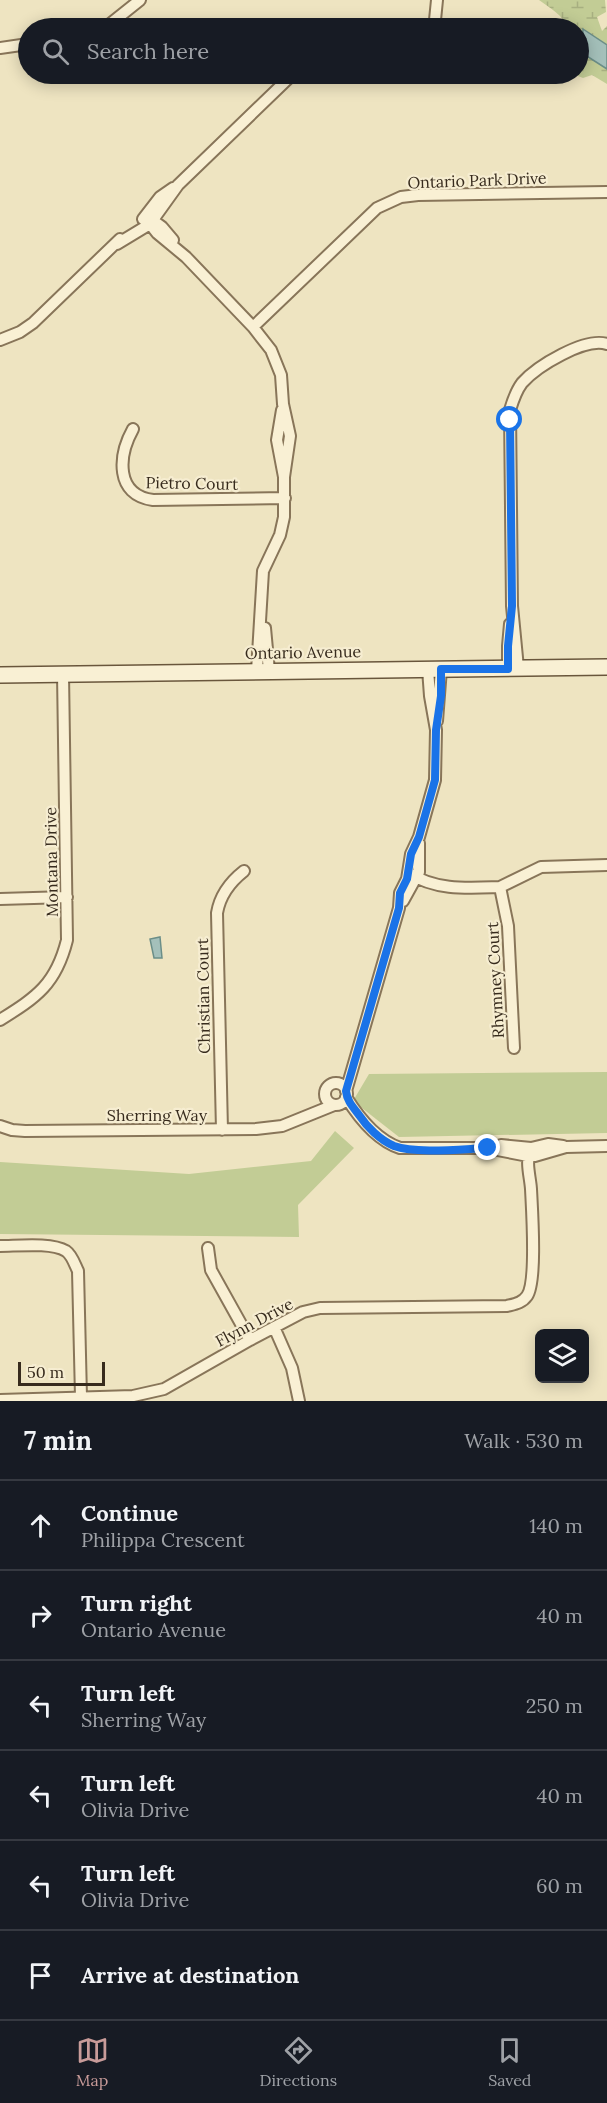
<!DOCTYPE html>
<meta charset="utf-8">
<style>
:root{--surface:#171b24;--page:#20242c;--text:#f1f3f6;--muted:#9ea1a6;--line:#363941;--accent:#c89b99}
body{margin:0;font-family:Lora,serif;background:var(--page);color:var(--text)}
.controls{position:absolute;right:18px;bottom:18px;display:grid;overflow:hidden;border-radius:9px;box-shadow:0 3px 15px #0003}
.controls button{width:54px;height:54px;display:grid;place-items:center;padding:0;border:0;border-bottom:2px solid var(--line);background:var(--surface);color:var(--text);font:30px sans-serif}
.scale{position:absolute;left:18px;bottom:15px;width:87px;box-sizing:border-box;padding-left:6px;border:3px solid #372b1d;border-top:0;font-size:16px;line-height:21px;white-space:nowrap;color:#372b1d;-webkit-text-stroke:4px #f6edd1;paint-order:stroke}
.stop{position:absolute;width:18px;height:18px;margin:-14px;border:4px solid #1a73e8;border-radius:50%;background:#fff}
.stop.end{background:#1a73e8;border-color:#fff;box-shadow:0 2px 6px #0008}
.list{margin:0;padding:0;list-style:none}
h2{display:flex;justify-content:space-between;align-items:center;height:78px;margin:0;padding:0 24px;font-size:26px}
h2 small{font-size:20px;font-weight:400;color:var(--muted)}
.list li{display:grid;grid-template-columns:39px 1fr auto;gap:18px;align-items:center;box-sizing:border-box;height:90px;padding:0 24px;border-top:2px solid var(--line)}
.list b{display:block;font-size:22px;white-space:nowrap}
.list p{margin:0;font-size:20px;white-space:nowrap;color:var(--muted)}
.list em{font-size:20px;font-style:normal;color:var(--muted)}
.icon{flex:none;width:33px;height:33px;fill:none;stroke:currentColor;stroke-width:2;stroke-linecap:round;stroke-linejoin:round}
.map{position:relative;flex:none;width:607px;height:1401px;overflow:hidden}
.search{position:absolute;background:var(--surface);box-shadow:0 3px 15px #0003;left:18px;right:18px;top:18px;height:66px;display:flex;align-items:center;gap:15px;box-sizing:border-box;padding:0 21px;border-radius:33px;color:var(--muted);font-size:22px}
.sheet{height:618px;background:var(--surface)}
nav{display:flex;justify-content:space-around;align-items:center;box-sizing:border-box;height:84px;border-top:2px solid var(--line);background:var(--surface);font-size:16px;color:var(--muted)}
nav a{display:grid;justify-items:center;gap:3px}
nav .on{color:var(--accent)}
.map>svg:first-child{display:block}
</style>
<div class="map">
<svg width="607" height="1401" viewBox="0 0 607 1401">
<defs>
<pattern id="wetland-marsh" width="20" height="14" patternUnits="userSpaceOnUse" patternTransform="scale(1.5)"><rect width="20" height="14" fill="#c2cc95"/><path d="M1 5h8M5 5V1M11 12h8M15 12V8" fill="none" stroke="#a7af80"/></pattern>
</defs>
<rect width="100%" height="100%" fill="#eee4c1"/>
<path fill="url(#wetland-marsh)" d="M539,0H605L606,12L597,17L602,31L607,26V45L583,29L582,53L607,69V84L592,75L583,78L573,74H578V28H568C563,15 550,8 539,0Z"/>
<path fill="#c2cc95" d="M607,1072V1133L399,1137L353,1101L369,1074Z
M335,1131L354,1148L298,1205L299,1237L0,1234V1162L189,1174L311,1161Z"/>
<path fill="#a4c0ba" stroke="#6b8e88" stroke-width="1.5" d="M583,29L607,45V69L582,53Z
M160,937L162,958H154L150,939Z"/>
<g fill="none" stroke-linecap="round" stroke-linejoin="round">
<defs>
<path id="street" d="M105,28L140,0
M433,28L435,20L437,0
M0,48L28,44
M147,216L150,224L157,233L186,257L253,327L271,350L281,375L283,404L290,436L284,477
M147,216L162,227L173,240
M143,219L160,197L173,188
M117,244L150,224L178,185L293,74
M253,327L377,208L401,197L418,195L607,192
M0,340L20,332L33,323L120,239
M133,429C118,456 115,495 153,500L285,498
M265,628L269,671
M518,668L512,606L510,410C513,400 516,391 522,383C537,366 585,337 607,344
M508,669V646L510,624
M257,671L263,571L280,535L284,517V477L277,440L282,410
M437,721L441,669
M409,873C436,891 469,888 500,887L508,926L514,1048
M500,887L541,867L607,865
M0,899L67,897
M403,901L419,872V843
M0,1020C37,997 56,984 67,940L63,674
M325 1094a11 11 0 1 1 22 0a11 11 0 1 1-22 0Z
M346,1091L399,908L400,893L407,879L411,854L419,837L435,780L436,730L430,696L428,669
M346,1097C359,1118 376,1140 400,1148H487L528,1156H535L566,1147L607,1146
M0,1126L12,1130L25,1131L256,1129L282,1126L334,1105
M222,1130L217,913C220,895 230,882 244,871
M501,1145L531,1148L548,1144L563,1146
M0,1246C17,1246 51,1242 66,1251C72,1255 75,1265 78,1271L81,1397
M208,1248L211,1270L250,1340
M274,1327L292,1368L299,1401
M0,1400L133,1396L164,1389L250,1340L303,1312L320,1308L507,1306C515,1304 522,1303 527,1296C537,1282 532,1210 531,1189C530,1175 525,1162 531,1148"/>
<path id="secondary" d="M0,675L607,667"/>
</defs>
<use href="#street" stroke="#887559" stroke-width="14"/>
<use href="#secondary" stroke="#69563c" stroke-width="18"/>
<use href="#street" stroke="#f9f0d4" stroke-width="10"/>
<use href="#secondary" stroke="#f9f0d4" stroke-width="15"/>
</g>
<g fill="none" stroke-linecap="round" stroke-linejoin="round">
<path stroke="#1a73e8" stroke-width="8" d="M488,1148C462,1149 416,1154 394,1146C380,1140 367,1127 359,1115C353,1107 347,1101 346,1091L399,908L400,893L407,879L411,854L419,837L435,780L436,730L441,696V669H508V646L512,606L510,420"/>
</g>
<g text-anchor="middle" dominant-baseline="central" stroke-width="4.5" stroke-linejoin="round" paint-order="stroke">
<g font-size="16" fill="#372b1d" stroke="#f6edd1">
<text transform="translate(477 180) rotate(-2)">Ontario Park Drive</text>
<text transform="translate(192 483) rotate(1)">Pietro Court</text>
<text transform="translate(303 652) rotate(-1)">Ontario Avenue</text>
<text transform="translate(51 862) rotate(-91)">Montana Drive</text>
<text transform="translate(495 980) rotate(-93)">Rhymney Court</text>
<text transform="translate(203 996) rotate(-91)">Christian Court</text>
<text x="157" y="1115">Sherring Way</text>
<text transform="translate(254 1322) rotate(-28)">Flynn Drive</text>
</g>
</g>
</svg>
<div class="controls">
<button><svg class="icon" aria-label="layers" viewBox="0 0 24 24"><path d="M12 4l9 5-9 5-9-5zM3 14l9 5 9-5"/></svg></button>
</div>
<div class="scale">50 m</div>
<div class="stop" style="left:510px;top:420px"></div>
<div class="stop end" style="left:488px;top:1148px"></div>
<div class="search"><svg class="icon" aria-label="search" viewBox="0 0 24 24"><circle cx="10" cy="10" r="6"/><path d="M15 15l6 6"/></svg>Search here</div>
</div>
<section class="sheet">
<h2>7 min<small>Walk · 530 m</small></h2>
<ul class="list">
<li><svg class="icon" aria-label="ahead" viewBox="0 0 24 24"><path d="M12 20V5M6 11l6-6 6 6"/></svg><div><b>Continue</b><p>Philippa Crescent</p></div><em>140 m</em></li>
<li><svg class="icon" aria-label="right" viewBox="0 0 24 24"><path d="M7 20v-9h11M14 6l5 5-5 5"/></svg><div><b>Turn right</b><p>Ontario Avenue</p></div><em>40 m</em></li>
<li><svg class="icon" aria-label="left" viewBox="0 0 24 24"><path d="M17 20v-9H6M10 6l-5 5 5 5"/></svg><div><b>Turn left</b><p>Sherring Way</p></div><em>250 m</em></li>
<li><svg class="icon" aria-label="left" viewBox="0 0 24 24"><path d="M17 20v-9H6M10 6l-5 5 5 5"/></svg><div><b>Turn left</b><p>Olivia Drive</p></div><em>40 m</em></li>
<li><svg class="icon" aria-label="left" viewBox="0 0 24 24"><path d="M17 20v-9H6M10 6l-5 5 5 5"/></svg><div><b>Turn left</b><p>Olivia Drive</p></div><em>60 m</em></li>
<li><svg class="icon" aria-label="arrive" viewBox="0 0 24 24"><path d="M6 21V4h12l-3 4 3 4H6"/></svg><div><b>Arrive at destination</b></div></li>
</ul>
</section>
<nav>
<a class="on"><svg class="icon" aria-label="map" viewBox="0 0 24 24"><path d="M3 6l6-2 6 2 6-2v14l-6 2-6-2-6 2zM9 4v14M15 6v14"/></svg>Map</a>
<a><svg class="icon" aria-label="directions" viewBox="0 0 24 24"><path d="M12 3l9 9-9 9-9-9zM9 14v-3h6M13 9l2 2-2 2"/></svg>Directions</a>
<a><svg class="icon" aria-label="saved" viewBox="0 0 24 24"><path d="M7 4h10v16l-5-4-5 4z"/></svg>Saved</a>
</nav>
